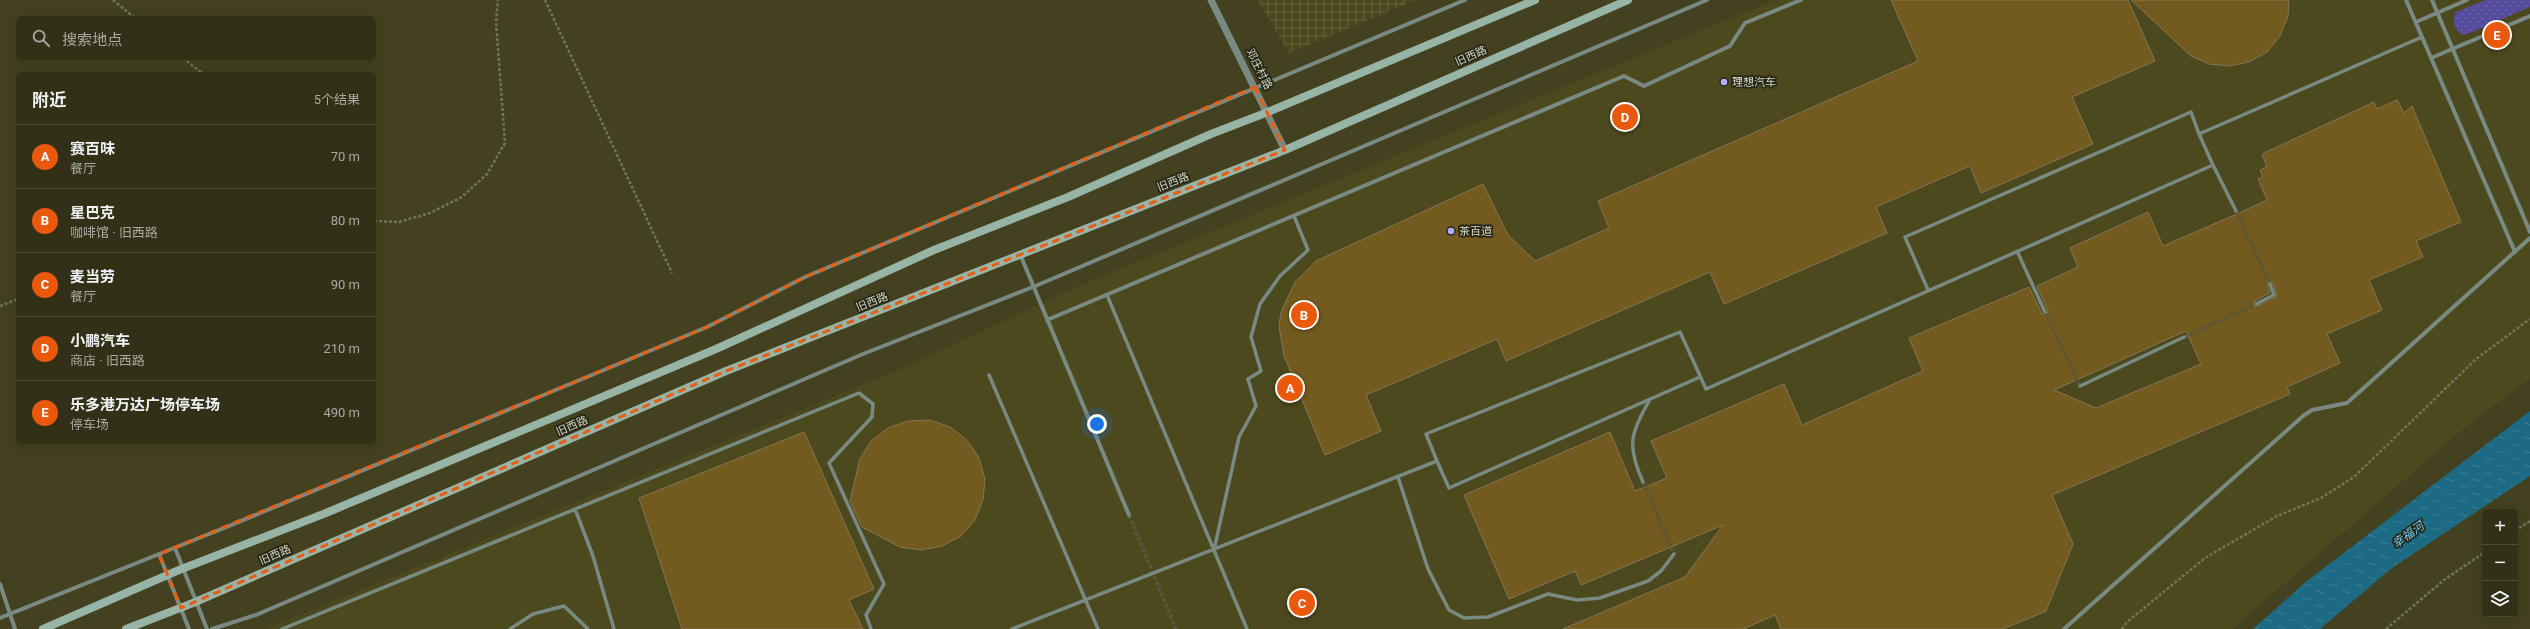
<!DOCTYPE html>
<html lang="zh">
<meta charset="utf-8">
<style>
:root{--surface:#323117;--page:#3d3d24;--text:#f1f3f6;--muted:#a8a9a1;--line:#4d4c36;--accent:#ea580c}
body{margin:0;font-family:Roboto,"Noto Sans SC",sans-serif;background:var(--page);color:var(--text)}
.controls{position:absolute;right:12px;bottom:12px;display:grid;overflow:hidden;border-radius:6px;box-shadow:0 4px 16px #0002}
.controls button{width:36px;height:36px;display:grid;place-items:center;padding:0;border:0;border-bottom:1px solid var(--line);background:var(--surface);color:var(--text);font:20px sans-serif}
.you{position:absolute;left:1097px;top:424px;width:14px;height:14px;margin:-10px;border:3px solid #fff;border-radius:50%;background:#1a73e8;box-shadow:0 0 0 6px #1a73e833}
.badge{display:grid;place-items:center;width:26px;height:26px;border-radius:50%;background:var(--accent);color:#fff;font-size:13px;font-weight:700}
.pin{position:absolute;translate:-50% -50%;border:2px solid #fff;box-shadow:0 1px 4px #0006}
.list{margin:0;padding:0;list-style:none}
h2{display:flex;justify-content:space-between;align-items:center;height:52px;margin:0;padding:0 16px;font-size:17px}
h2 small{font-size:13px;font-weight:400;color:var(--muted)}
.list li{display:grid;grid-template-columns:26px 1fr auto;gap:12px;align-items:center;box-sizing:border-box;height:64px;padding:0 16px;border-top:1px solid var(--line)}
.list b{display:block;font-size:15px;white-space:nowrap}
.list p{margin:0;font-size:13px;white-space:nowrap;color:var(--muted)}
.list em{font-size:13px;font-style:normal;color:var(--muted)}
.icon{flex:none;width:22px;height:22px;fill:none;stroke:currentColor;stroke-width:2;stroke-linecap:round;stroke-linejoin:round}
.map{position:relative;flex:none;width:2530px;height:629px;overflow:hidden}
.search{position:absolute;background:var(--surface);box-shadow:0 4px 16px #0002;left:16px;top:16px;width:360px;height:44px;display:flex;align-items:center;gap:10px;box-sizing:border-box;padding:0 14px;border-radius:6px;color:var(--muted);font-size:15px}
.panel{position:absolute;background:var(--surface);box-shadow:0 4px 16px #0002;left:16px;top:72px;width:360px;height:372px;border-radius:6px}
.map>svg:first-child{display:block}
</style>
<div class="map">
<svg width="2530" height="629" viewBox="0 0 2530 629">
<defs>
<pattern id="industrial-grid" width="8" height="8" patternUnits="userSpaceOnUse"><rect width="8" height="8" fill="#4c491f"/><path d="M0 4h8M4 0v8" fill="none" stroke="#65623e"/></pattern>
<pattern id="grass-dots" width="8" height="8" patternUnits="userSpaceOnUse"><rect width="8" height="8" fill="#564c9e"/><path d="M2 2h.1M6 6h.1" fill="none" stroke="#6e65aa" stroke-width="1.8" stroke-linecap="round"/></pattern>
<pattern id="water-ripples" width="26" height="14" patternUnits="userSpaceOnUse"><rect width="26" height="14" fill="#1d6a84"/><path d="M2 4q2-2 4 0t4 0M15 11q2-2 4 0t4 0" fill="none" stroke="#3d7f94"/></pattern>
</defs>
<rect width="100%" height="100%" fill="#43411f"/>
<path fill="#4c491f" d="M1775,0H2530V379L2469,424L2232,629H266L894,372L1074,288Z"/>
<path fill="url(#industrial-grid)" d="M1258,0H1415L1289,53Z"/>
<path fill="url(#grass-dots)" d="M2486,0H2530V7L2470,33L2462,35C2455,30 2451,20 2456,12Z"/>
<path fill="url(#water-ripples)" d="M2530,411V476L2392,568L2320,629H2253L2307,581Z"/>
<path fill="#735a1e" stroke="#857655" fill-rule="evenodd" d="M1891,0H2128L2155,61L2072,97L2093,144L1981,193L1970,166L1876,207L1887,233L1724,304L1710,272L1506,361L1497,339L1366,395L1381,431L1325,455L1284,356L1279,326L1281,312L1295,282L1316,261L1483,184L1508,235L1535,261L1609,228L1598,201L1918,61Z
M2131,0H2289L2288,16L2280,36L2267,52L2249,62L2230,66L2209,64L2191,56Z
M2397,100L2404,113L2412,106L2461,222L2416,241L2423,257L2369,280L2382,310L2327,334L2340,363L2287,387L2290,394L2052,495L2073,544L2046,611L2003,629H1781L1775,615L1743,629H1563L1685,577L1723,525L1581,585L1575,571L1509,599L1464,495L1610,432L1635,491L1667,478L1651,441L1784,384L1802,425L1923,371L1909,338L2029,287L2042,314L2047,315L2048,311L2037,286L2078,267L2070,248L2148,212L2163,246L2237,214L2267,200L2258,179L2263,177L2260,170L2267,167L2262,154L2374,102L2377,109ZM2269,281L2273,283L2277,297L2255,307L2254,301L2270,293L2267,284ZM2186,331L2201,364L2096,408L2054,390Z
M930,420L950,427L967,440L979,458L985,479L983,500L975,520L961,536L942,546L921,550L900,547L862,527L850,501L860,459L871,441L888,428L908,421Z
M804,432L874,589L849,600L863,629H682L639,498Z"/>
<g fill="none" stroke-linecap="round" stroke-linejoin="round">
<path stroke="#595738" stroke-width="3.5" stroke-dasharray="3.5 2" stroke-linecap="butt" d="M2236,211L2270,284
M2045,312L2080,386
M2184,337L2256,304
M1643,482L1674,554"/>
<path stroke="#595738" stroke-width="4" stroke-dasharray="4 2" stroke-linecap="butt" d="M1129,515L1176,629"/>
<path stroke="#757457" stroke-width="2.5" stroke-dasharray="3 2" stroke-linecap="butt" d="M113,0L135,18
M545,0L672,273
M183,58L203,74
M374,221L399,222L430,213L462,197L487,174L505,143L496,22L498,0
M0,306L18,299
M2515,531L2530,521
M2122,629L2127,622L2205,558L2277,516L2321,498L2354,477L2476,359L2530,319
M2386,629L2444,580L2485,552"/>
<path stroke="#798a82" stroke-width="3.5" d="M2213,165L2236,211
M2017,251L2045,312
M1928,290L1905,237L2191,112L2199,134
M1107,295L1247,629
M2256,304L2274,295L2270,284
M989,375L1098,629
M2080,386L2184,337
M1437,461L1449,488L1700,377
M1398,477L1428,569L1449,610L1464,618L1488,617L1548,594L1577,600L1600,598L1648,581L1661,571L1674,554
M1643,482C1626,444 1631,434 1650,399
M575,509L593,556L614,629
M1214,550L1239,437L1256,406L1248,379L1261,371L1251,337L1260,304L1280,276L1308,250L1294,216
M282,629L859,393L873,404L872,417L829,463L884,584L866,615L871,629
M510,629L533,614L564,606L588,629
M1012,629L1437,461L1426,434L1680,332L1706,389L2213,165L2199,134L2422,37"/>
<path stroke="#798a82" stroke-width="4" d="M2406,0L2515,252
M2432,0L2530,232
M2416,22L2467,0
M2431,58L2530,16
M1020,254L1129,515
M1047,320L1624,76L1644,86L1730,46L1745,23L1801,0
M175,548L207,629
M159,554L189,629
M0,584L15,629
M0,618L229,526L707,327L805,277L1465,0
M212,629L256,615L863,354L1033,287L1707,0
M2064,629L2303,416L2312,410L2347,403L2530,238"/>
<path stroke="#798a82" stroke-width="7" d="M1211,0L1285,150"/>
<path stroke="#98b4a7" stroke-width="8" d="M43,629L179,570L326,513L716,349L934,250L1068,197L1211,134L1268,112L1535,0
M126,629L193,603L726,371L1285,150L1628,0"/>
</g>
<path fill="none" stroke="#e75f15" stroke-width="3" stroke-dasharray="8 5" stroke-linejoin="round" d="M1255,87L1285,150L726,371L181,608L159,554L707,327L805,277Z"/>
<g fill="#b1adfa" stroke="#272718" stroke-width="1.5">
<circle cx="1724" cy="82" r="4"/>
<circle cx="1451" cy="231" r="4"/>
</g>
<g text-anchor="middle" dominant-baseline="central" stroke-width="3.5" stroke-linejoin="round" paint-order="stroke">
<g font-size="11" fill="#d6d6c3" stroke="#272718">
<text transform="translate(1471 56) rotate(-24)">旧西路</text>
<text transform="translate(1259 69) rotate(63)">邓庄村路</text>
<text transform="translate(1173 182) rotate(-22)">旧西路</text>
<text transform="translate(872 302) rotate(-22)">旧西路</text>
<text transform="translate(572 426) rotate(-23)">旧西路</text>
<text transform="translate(275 555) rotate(-23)">旧西路</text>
</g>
<g font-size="11" fill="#d6d6c3" stroke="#272718" text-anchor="start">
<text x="1732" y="82">理想汽车</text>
<text x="1459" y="231">茶百道</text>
</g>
<g font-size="12" font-style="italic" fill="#71cdf1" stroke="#272718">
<text transform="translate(2408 535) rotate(-36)">幸福河</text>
</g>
</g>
</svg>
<div class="controls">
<button>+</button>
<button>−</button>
<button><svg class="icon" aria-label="layers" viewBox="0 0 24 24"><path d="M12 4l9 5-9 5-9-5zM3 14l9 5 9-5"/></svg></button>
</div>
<div class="you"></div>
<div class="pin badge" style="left:1290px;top:388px">A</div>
<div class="pin badge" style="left:1304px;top:315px">B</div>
<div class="pin badge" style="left:1302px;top:603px">C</div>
<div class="pin badge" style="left:1625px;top:117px">D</div>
<div class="pin badge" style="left:2497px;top:35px">E</div>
<div class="search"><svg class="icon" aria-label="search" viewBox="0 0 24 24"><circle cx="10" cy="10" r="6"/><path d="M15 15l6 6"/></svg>搜索地点</div>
<section class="panel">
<h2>附近<small>5个结果</small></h2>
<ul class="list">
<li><span class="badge">A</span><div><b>赛百味</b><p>餐厅</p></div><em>70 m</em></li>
<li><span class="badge">B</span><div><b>星巴克</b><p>咖啡馆 · 旧西路</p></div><em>80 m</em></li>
<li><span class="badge">C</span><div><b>麦当劳</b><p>餐厅</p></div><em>90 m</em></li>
<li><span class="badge">D</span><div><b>小鹏汽车</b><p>商店 · 旧西路</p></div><em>210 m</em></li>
<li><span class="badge">E</span><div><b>乐多港万达广场停车场</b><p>停车场</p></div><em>490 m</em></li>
</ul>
</section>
</div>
